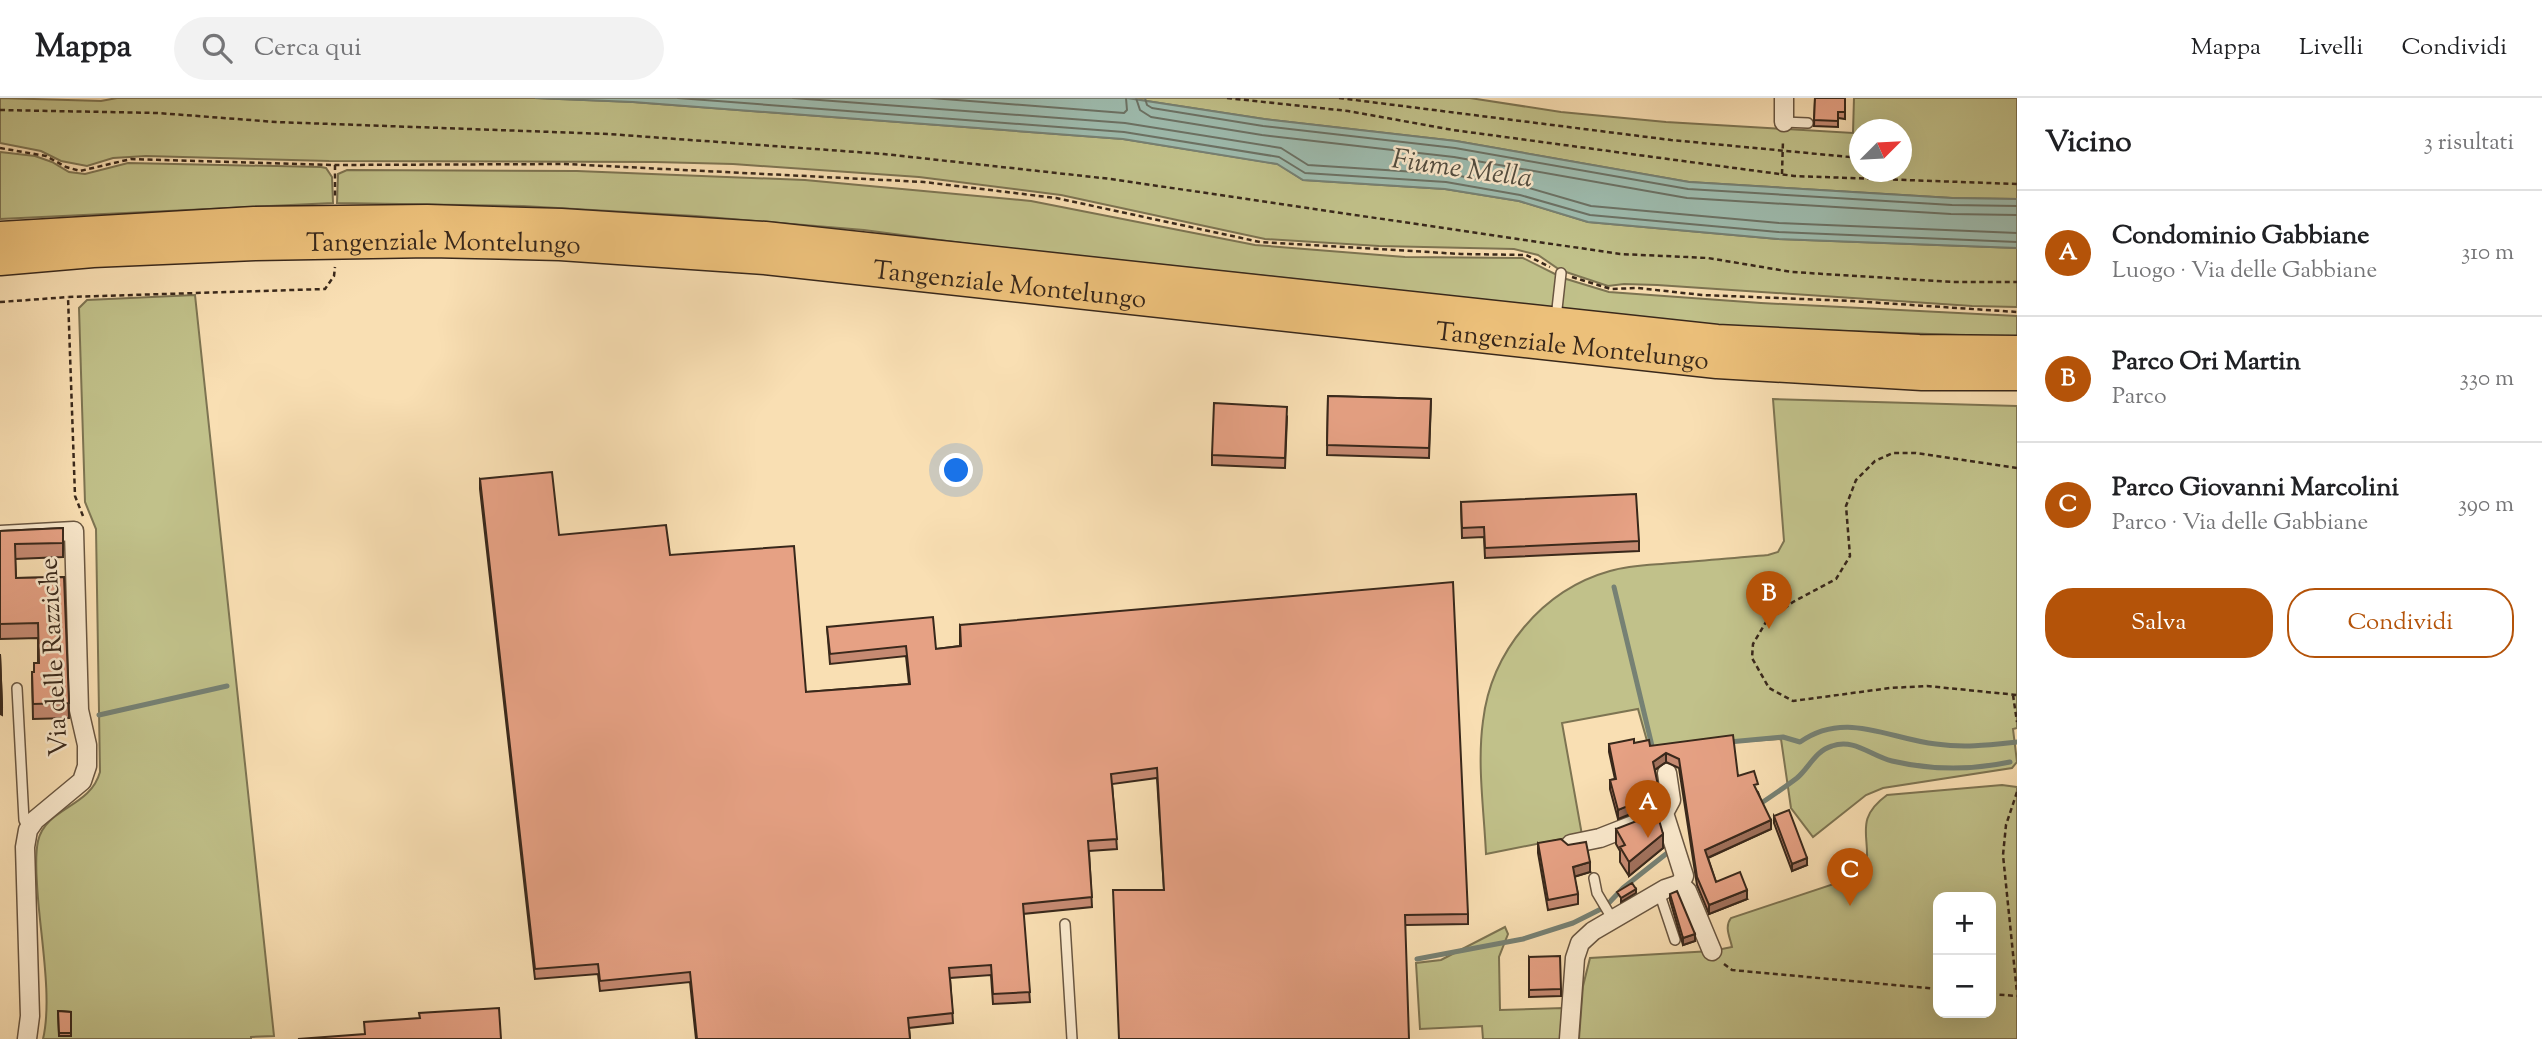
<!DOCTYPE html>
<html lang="it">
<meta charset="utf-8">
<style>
:root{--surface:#fff;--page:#f2f2f2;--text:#202124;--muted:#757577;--line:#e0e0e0;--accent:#b45309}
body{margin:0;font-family:"Sorts Mill Goudy",serif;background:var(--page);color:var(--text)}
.controls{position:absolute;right:21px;bottom:21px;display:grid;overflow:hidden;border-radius:14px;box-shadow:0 7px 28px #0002}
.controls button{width:63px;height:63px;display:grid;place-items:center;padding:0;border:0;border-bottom:2px solid var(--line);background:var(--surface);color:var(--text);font:35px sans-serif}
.compass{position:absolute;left:1849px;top:21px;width:63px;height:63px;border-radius:50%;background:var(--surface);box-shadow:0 7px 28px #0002;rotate:66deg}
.you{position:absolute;left:957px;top:373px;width:24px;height:24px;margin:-18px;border:5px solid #fff;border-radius:50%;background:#1a73e8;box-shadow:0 0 0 10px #1a73e833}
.badge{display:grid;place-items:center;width:46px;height:46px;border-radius:50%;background:var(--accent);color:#fff;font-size:23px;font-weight:700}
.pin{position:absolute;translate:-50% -58px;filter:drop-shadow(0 2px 4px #0008)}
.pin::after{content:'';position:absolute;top:37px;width:24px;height:21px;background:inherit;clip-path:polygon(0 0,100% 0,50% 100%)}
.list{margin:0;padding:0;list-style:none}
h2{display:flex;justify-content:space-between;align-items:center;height:91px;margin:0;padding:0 28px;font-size:30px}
h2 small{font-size:23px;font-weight:400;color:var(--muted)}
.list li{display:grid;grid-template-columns:46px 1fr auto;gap:21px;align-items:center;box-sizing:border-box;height:126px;padding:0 28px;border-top:2px solid var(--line)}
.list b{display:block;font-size:26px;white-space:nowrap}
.list p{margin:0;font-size:23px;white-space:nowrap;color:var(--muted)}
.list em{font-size:23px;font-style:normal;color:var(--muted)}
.actions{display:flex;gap:14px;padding:21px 28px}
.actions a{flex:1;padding:16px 0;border:2px solid var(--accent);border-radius:28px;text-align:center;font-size:24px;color:var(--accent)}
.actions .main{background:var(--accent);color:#fff}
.icon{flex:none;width:38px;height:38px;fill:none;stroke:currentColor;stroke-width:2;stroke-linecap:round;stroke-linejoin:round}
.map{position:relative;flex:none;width:2017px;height:941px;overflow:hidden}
header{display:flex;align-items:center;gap:42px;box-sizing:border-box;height:98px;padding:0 35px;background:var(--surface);border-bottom:2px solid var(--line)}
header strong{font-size:33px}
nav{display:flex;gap:38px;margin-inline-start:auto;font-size:24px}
.search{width:490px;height:63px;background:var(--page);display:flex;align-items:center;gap:18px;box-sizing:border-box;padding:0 24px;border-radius:38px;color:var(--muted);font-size:26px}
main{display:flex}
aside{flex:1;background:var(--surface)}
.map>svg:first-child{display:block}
</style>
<header>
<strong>Mappa</strong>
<div class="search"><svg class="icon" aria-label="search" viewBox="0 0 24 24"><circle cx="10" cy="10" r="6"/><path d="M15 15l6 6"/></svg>Cerca qui</div>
<nav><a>Mappa</a><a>Livelli</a><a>Condividi</a></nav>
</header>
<main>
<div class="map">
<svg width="2017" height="941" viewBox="0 0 2017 941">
<rect width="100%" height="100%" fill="#f9dfb3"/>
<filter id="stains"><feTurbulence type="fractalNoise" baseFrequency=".00286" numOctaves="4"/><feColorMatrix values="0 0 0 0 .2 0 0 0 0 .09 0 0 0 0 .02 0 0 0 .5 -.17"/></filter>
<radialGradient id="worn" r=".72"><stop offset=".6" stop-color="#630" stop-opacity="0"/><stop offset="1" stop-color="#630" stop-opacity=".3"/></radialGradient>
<path fill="#c1c18a" stroke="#7d7452" stroke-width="2" fill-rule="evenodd" d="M0,0L101,3L117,0H535L633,4L1123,41L1278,66L1303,82L1445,91L1519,103L1588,124L1778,141L2017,150V209L1972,208L1657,187L1624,186L1608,188L1560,172L1538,157L1514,151L1379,148L1265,141L1061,97L919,79L733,66L655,64L329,63L146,58L113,60L87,68L61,63L41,53L0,45Z
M1127,0H1470L1561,14L1666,24L1853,35L1854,0H2017V101L1952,100L1689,84L1456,43L1264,21ZM1860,32H1902V74H1860Z
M0,54L35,58L52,64L69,74L85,76L128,65L321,69L326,70L332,79L333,105L0,121Z
M347,72L577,73L805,82L1031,103L1255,147L1405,159L1523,160L1563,180L1609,194L1761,205L2017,218V239L1700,228L1522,210L1358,188L977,147L864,132L696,118L523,108L337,105L338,76Z
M195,197L274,938L251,939V941H43C53,899 39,831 37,786C36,771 35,757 38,743C46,709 90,710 100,674L96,431L85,404L79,210L87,202Z
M1773,301L2017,308V630L2013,631L2017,664L2012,670L1883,690L1866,697L1813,739L1791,710L1781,641L1649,650L1638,611L1562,625L1582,737L1486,756C1484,712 1477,666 1483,623C1491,554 1542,492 1610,473C1630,467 1652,467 1673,465C1705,462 1737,460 1768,457L1778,454L1784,443Z
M2002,687L2017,689V941H1579L1583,888L1590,860L1712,853L1732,849C1730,839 1724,829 1731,820L1864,776C1875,742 1850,724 1887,697ZM1938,799H1991V915H1938Z
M1505,829L1508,836L1499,859L1500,912L1563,910L1560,941H1483L1482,928L1420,931L1416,865L1441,862Z"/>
<path fill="#9ebcaf" stroke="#768174" stroke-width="2" d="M535,0H1127L1264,21L1456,43L1689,84L1952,100L2017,101V150L1778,141L1588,124L1519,103L1445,91L1303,82L1277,66L1123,41L633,4Z"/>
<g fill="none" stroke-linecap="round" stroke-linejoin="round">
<path stroke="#6c7265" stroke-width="2" d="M678,0L1124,34L1279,59L1305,75L1446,84L1520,97L1590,117L1778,134L2017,144
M793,0L1125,25L1281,50L1308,67L1447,76L1522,88L1591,108L1779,125L2017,135
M931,0L1124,15L1127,12L1126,0
M1136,0L1140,12L1151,19L1262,37L1454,59L1687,100L1951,116L2017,117
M1145,0L1147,7L1152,10L1263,28L1455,50L1688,91L1952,107L2017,108"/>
<path stroke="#768174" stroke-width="5" d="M1614,489L1653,652
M99,617L227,588
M1729,644L1783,639L1800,644C1845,612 1889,641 1936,646C1965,650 1989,647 2017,644
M1757,708C1770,699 1784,690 1797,680C1809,670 1815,653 1832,648C1854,640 1871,658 1892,663C1931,672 1972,672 2010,664
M1417,861L1523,841L1573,825L1605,809L1623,790L1671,752"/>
<defs>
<path id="service" d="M1784,24L1808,25
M1556,220L1561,175
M17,590L24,722L28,731
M1594,780L1597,795L1613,822
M1659,794L1675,842
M1065,826L1072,941"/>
<path id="minor" d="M1784,24V0
M0,437L74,433L79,612L87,647V668L82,683L35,722L28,732L25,749L30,918L27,941
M1571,746L1600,740L1664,715L1671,702L1667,675
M1680,786L1687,793L1712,853
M1569,941L1575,860L1580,845L1593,833L1665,791L1680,786L1684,778L1664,715"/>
<g id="trunk">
<path d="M0,139L254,124L427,122L561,126L765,139L1717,242L1919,252L2017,253"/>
<path id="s1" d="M0,162L93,154L255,147L430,144L560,147L765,161L1717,265L1922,277H2017"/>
</g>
</defs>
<use href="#service" stroke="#695641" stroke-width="12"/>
<use href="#minor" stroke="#695641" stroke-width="21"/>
<use href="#trunk" stroke="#39281b" stroke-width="33"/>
<path stroke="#39281b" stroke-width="2.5" stroke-dasharray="5 3.5" stroke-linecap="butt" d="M1227,0L1348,13L1453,32L1794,78L2017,86
M1339,0L1671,42L1860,60
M0,12L158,15L276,24L608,36L884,56L1111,81L1620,156L1708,160L1792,174L1953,184H2017
M0,50L46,58L66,69L80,73L131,61L335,67L565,66L924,84L1056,100L1260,144L1461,156L1526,157L1550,169
M335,67V99
M1782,76L1783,42
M1572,179L1611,191L1638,190L1702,197L1852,203L2017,214
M0,204L68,199
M2017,370L1916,355H1893L1875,363L1856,382L1846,408L1850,458L1836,481L1793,504L1766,524L1753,546L1752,560L1769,590L1793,603L1890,590L1927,588L2017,597
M83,418L75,398L68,199L325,191L334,178L335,169
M2013,597L2017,624
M2017,694L2006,727L2003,757L2017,895
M1724,866L1732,872L1938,891
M1991,896L2017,898"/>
<use href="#service" stroke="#fbeace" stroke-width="9"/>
<use href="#minor" stroke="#fbeace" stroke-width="18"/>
<use href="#trunk" stroke="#ecc07a" stroke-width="30"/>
</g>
<path fill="#c68a72" stroke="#39281b" stroke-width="2" d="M1815,0H1845V21L1838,20V29L1814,28Z
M1328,298L1431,301L1429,360L1327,357Z
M1287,319L1285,370L1212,367V357Z
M480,381L559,437L670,457L806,594L909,586L906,558L830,566L827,529L936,551L960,548V527L1468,816V826L1406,827L1164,792L1157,680L1112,686L1117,751L1089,753L1092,809L1023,816L1030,904L993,906L991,877L950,880L953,925L909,930L910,941H696L690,884L600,893L598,876L535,881L480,391Z
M1461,404L1639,443V453L1485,460L1484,439L1462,440Z
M63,430V459L15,461L16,480L64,479L69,620L33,621L32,574H34L38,565V540L0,541V433Z
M0,556L2,608V617L0,616Z
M1634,645L1650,648L1738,678L1758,694L1771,731L1708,760L1716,784L1747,801L1709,816L1697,787L1679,670L1666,664L1655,672L1659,701L1656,706L1618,721L1610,691V682L1615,681L1609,654V646Z
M1774,718L1807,767L1792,773L1774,725Z
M1616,731L1663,750L1629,778L1620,764V753L1616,746Z
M1538,745L1590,774L1574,779L1578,796V806L1548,812L1538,755Z
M1670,796L1695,843L1683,847L1670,802Z
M1529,859L1561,891V898L1529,899Z
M58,913L71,914V938H59Z"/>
<path fill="#a1715c" stroke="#39281b" stroke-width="2" d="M1666,655V664L1653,673V664Z
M1659,692V701L1656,706L1618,721V712Z
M1771,722V731L1705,761V752Z
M1663,736V750L1629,778V764Z
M1807,760V767L1792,773V766Z
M1590,764V774L1573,779V769Z
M1636,791V795L1621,804V800Z
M1747,792V801L1709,816V807Z
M1695,836V843L1683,847V840Z"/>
<path fill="#e6a184" stroke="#39281b" stroke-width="2" d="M1815,0H1845V14H1838V23L1814,22Z
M1328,298L1431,301L1429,350L1327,347Z
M1214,305L1287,309L1285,360L1212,357Z
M552,374L559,437L666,427L670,457L794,448L806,594L910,586L906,548L830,556L827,529L933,519L936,551L961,548L960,527L1453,484L1468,816L1405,817L1409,941H1119L1113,792H1164L1157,670L1111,676L1117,741L1088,743L1092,799L1023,806L1030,894L993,896L991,867L949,870L953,915L908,920L910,941H697L690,874L600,883L598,866L535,871L480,381Z
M1636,396L1639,443L1485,450L1484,429L1462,430L1461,404Z
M63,430V445L15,446L16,480L64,479L69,605L33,606L32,574H34V565H39L38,525L0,526V433Z
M0,556L2,608L0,607Z
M1733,637L1738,678L1754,673L1758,686L1754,687L1771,722L1705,752L1716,784L1740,774L1747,792L1709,807L1697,779L1679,661L1666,655L1653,664L1659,692L1656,697L1618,712L1610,682L1616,681L1609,646L1634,641V645L1649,642L1650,648Z
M1789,712L1807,760L1792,766L1774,718Z
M1657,715L1663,736L1629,764L1620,749L1625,747L1616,731Z
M1561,741L1568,747L1586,744L1590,764L1573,769L1578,796L1548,802L1538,745Z
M1632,785L1636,791L1621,800L1617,794Z
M1677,793L1695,836L1683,840L1670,796Z
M1560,858L1561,891L1529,892V859Z
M499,910L501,941H298L365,936L364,924L420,920L419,915Z
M58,913L71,914V935H59Z"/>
<g text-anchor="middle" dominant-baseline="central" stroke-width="5" stroke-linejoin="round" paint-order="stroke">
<g font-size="26" fill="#39281b" stroke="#fbeace">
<text stroke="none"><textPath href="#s1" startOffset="444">Tangenziale Montelungo</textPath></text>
<text stroke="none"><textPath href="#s1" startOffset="1012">Tangenziale Montelungo</textPath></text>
<text stroke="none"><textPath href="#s1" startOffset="1578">Tangenziale Montelungo</textPath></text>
<text transform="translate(55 559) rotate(-93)">Via delle Razziche</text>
</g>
<g font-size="28" font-style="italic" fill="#524d40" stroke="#fbeace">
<text transform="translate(1462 72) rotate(8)">Fiume Mella</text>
</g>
</g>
<rect width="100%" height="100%" filter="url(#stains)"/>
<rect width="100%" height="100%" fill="url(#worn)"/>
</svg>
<div class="controls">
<button>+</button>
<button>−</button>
</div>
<svg class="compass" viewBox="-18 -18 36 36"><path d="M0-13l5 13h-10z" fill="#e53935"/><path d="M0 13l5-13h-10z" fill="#757577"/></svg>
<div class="you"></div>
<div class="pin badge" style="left:1648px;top:740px">A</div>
<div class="pin badge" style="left:1769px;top:531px">B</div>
<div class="pin badge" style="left:1850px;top:808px">C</div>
</div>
<aside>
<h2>Vicino<small>3 risultati</small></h2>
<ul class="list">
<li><span class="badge">A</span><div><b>Condominio Gabbiane</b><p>Luogo · Via delle Gabbiane</p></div><em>310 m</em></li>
<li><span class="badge">B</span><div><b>Parco Ori Martin</b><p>Parco</p></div><em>330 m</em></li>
<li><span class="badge">C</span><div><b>Parco Giovanni Marcolini</b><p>Parco · Via delle Gabbiane</p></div><em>390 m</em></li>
</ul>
<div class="actions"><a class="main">Salva</a><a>Condividi</a></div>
</aside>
</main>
